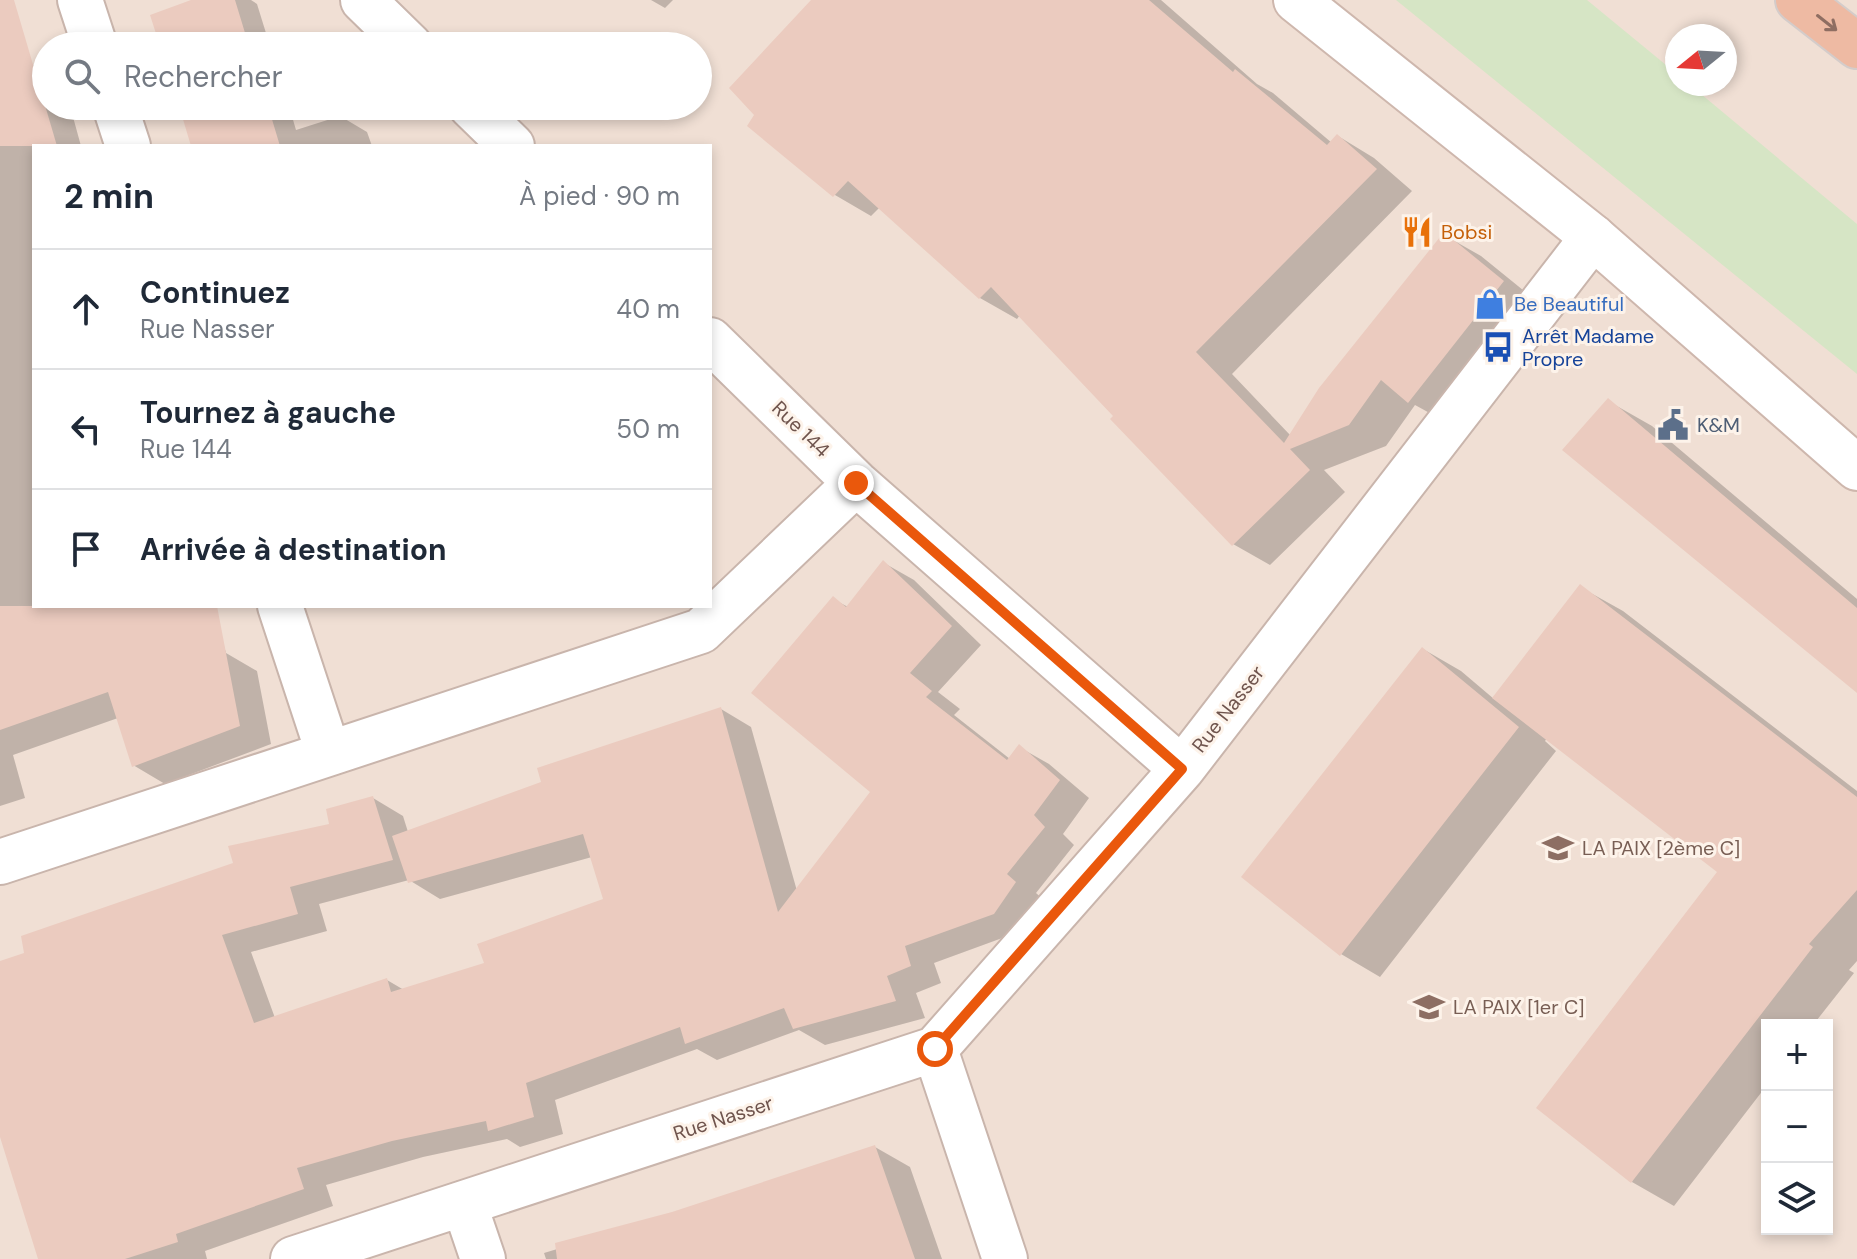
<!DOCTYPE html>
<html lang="fr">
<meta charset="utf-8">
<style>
:root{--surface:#fff;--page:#f2f2f3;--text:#1f2937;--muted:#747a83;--line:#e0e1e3}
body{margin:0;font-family:"DM Sans",sans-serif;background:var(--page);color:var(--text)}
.controls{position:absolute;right:24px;bottom:24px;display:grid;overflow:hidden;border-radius:0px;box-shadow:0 4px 12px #0003}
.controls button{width:72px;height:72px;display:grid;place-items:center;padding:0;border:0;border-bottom:2px solid var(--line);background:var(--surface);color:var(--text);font:40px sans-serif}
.compass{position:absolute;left:1665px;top:24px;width:72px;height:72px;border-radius:50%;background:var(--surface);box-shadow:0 4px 12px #0003;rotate:252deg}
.stop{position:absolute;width:24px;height:24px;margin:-18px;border:6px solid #ea580c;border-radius:50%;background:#fff}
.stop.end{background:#ea580c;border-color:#fff;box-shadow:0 2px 8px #0008}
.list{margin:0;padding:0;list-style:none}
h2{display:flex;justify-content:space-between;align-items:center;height:104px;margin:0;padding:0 32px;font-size:34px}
h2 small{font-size:26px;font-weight:400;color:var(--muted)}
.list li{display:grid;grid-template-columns:52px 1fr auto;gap:24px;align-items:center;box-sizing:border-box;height:120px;padding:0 32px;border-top:2px solid var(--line)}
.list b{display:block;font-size:30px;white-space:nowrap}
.list p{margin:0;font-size:26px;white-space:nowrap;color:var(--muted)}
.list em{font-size:26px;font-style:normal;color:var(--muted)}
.icon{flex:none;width:44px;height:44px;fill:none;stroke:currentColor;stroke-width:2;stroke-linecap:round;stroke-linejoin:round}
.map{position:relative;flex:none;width:1857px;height:1259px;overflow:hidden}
.search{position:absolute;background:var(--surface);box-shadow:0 4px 12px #0003;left:32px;top:32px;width:680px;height:88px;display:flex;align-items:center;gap:20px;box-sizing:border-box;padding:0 28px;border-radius:44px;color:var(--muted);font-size:30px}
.panel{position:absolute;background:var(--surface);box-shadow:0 4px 12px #0003;left:32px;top:144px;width:680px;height:464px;border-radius:0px}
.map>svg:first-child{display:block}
</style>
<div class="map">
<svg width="1857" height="1259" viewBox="0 0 1857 1259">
<rect width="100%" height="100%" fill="#f9eee4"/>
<path fill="#f0dfd4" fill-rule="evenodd" d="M0,0H1857V1259H0ZM1677,36H1725V84H1677ZM46,46H698V106H46ZM34,146H710V606H34ZM1767,1025H1827V1229H1767Z"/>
<path fill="#d6e5c5" d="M1396,0H1587L1677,74V84H1689L1857,224V374Z"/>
<path fill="#0003" fill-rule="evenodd" d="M0,0H7L31,64L46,73V106H70L81,146H34V606H212L226,653L257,671L271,744L165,784L133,765L118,718L13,755L25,798L0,806Z
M197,0H251L257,4L270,46H162Z
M651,0H673L665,8Z
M814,0H1161L1257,84L1273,93L1332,143L1338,136L1374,158L1412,191L1232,374L1291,436L1444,235L1481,256L1540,304L1446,422L1415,405L1386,446L1324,470L1345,492L1270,565L1233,544L1020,315L1017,319L980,298L880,207L871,216L835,195Z
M181,106H289L296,130L340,116L367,132L372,146H193Z
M1608,401L1652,426L1857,599V690Z
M884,563L914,580L981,645L938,692L960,709L954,715L1010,759L1019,747L1049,764L1089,798L1063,834L1074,845L1036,893L1045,901L1024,930L934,963L941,983L916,993L925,1018L825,1045L799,1030L717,1060L697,1049L555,1100L563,1134L520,1147L507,1139L423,1157L326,1185L333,1206L205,1251L207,1259H40L0,1130V963L26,955L235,864L332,826L373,798L403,816L408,832L543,784L721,709L751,727L797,891L873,792L833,599L848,607ZM592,857L606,901L487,964L404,990L387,980L275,1018L251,952L327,931L319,904L409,880L440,899Z
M1580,587L1623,611L1857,791V961L1849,970L1854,973L1813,1025H1767V1085L1674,1206L1632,1182L1719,871L1547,738L1545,741L1556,751L1380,977L1341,954L1244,877L1423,649L1461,671L1494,699Z
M875,1147L910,1167L942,1259H546L544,1253L673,1214Z"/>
<path fill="#ebcbbf" d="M0,0H14L57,146H0Z
M191,0H235L249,46H160L150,15Z
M811,0H1149L1233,72L1235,69L1327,145L1337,134L1377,169L1196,352L1284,443L1319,388L1444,232L1504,281L1408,403L1381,380L1349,425L1290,449L1310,470L1232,546L1110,419L1113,416L991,287L979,299L848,181L833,197L747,126L754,115L729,88Z
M179,106H268L280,146H191Z
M1608,398L1857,608V693L1562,450Z
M883,560L952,626L910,673L932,691L926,697L1007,760L1019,744L1060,780L1034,815L1045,827L1007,874L1016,882L994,914L905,946L911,966L887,976L896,1001L793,1029L784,1008L685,1044L680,1027L526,1083L534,1117L488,1131L486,1121L392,1141L297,1168L304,1189L176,1234L178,1242L125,1259H38L0,1137V961L24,953L21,936L233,863L228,846L329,824L326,809L373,796L393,860L290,887L298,914L222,935L254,1023L387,978L391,992L484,963L477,944L603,899L583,834L408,883L392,836L541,782L537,768L721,707L778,912L870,792L751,693L833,596L846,607Z
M1580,584L1857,797V890L1809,944L1813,947L1631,1183L1536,1108L1717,872L1492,698Z
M0,606H217L240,726L132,767L108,692L0,730Z
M1422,647L1519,727L1340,956L1241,877Z
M875,1145L915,1259H557L555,1243L672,1212Z"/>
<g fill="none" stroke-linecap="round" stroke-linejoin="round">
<defs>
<path id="minor" d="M80,0L95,46
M363,0L410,46
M115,106L128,146
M471,106L512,146
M710,340L856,483L1182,769
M280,606L328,752
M0,862L701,631L856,483
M935,1049L1005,1259
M464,1203L483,1259
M293,1259L935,1049L1182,769L1593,237"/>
<path id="secondary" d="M1296,0L1593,237L1857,468"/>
<path id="trunk" d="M1798,0L1857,46"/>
</defs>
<use href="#minor" stroke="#c9b5ac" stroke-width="48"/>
<use href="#secondary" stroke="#ceb7ad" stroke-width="48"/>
<use href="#trunk" stroke="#d4ccca" stroke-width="48"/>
<use href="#minor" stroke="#fff" stroke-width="44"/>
<use href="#secondary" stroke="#fff" stroke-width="44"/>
<use href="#trunk" stroke="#eebaa3" stroke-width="44"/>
</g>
<defs><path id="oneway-shaft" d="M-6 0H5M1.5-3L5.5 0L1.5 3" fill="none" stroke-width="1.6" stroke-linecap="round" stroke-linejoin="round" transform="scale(2)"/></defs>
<use stroke="#8f6e62" href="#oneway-shaft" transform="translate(1827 23) rotate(38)"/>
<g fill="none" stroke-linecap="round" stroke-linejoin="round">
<path stroke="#ea580c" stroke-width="10" d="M856,483L1182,769L935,1049"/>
</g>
<defs>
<symbol id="restaurant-bare" viewBox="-9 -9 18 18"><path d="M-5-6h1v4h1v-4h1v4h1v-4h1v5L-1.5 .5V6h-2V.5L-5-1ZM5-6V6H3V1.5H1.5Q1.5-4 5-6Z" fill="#e8710a" stroke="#fdf3ea" stroke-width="2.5" paint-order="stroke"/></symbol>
<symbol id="shop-bare" viewBox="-9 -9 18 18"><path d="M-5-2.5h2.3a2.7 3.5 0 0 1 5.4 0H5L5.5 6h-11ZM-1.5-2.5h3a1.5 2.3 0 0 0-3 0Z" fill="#3f7fe0" stroke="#fdf3ea" stroke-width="2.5" paint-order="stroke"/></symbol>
<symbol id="bus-bare" viewBox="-9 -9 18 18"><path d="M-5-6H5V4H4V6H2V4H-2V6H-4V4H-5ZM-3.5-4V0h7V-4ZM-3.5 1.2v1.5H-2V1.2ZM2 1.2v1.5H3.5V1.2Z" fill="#1a4fb4" stroke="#fdf3ea" stroke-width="2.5" paint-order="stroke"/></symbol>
<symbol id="civic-bare" viewBox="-9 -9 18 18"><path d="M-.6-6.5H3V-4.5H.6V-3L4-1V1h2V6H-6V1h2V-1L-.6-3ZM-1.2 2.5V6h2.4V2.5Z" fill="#5c6f8a" stroke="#fdf3ea" stroke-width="2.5" paint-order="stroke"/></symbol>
<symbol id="school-bare" viewBox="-9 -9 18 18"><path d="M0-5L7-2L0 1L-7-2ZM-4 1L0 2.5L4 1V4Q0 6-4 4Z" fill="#8d6e63" stroke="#fdf3ea" stroke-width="2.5" paint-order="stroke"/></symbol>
</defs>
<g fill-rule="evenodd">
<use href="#restaurant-bare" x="1395" y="210" width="44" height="44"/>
<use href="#shop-bare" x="1468" y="282" width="44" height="44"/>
<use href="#bus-bare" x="1476" y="325" width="44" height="44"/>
<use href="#civic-bare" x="1651" y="403" width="44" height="44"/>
<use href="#school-bare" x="1536" y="826" width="44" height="44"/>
<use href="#school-bare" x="1407" y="985" width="44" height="44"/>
</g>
<g text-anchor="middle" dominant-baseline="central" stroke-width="6" stroke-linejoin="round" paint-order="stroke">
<g font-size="20" fill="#c56008" stroke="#fdf3ea" text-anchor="start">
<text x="1441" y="232">Bobsi</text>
</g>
<g font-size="20" fill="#366cbe" stroke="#fdf3ea" text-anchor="start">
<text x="1514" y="304">Be Beautiful</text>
</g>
<g font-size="20" fill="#164399" stroke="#fdf3ea" text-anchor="start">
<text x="1522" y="336">Arrêt Madame<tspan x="1522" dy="23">Propre</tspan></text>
</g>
<g font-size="20" fill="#4e5e75" stroke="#fdf3ea" text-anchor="start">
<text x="1697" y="425">K&amp;M</text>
</g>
<g font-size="20" fill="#6f544d" stroke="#fdf3ea">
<text transform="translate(801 429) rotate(44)">Rue 144</text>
<text transform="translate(1228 709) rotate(-52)">Rue Nasser</text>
<text transform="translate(723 1118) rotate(-18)">Rue Nasser</text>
</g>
<g font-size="20" fill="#785e54" stroke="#fdf3ea" text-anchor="start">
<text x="1582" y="848">LA PAIX [2ème C]</text>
<text x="1453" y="1007">LA PAIX [1er C]</text>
</g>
</g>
</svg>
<div class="controls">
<button>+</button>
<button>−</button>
<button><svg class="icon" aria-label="layers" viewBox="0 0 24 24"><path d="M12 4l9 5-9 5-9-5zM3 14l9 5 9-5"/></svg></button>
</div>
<svg class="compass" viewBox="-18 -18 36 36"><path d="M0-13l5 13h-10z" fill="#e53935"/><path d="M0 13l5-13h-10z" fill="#747a83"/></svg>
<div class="stop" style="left:935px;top:1049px"></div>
<div class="stop end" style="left:856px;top:483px"></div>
<div class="search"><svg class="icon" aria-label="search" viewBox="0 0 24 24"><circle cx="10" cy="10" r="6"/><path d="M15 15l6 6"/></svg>Rechercher</div>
<section class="panel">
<h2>2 min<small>À pied · 90 m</small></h2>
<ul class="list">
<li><svg class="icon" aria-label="ahead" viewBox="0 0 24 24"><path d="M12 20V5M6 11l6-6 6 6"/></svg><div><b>Continuez</b><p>Rue Nasser</p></div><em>40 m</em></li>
<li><svg class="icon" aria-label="left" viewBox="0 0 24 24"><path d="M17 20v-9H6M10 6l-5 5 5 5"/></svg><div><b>Tournez à gauche</b><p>Rue 144</p></div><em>50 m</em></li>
<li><svg class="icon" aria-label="arrive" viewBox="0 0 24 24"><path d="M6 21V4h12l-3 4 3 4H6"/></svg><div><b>Arrivée à destination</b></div></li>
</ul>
</section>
</div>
